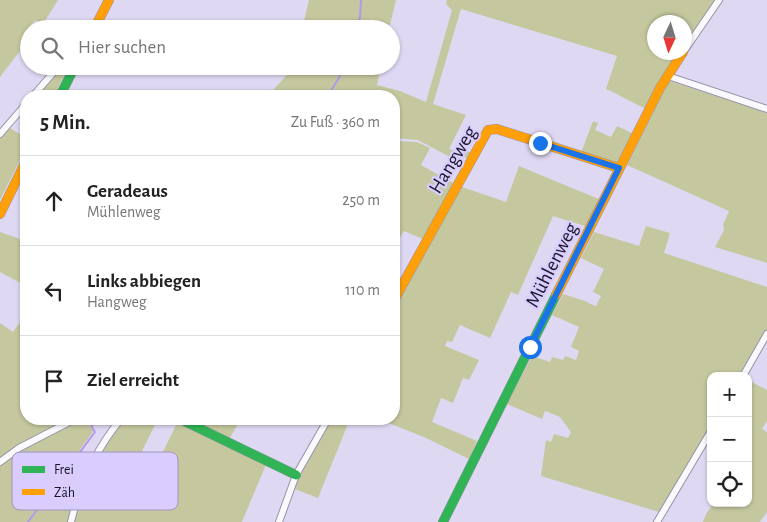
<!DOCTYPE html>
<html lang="de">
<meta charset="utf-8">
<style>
:root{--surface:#fff;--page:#f6f6f6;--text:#222;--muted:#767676;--line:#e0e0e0}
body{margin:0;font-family:"Alegreya Sans",sans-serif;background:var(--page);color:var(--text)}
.controls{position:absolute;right:15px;bottom:15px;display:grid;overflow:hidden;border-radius:10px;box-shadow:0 1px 4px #0004}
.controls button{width:45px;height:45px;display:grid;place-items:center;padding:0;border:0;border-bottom:1px solid var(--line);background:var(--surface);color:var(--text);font:25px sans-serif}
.compass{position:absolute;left:647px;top:15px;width:45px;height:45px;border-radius:50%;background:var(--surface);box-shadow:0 1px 4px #0004;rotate:184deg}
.stop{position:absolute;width:15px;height:15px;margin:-11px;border:4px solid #1a73e8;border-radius:50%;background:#fff}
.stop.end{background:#1a73e8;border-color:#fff;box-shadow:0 1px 5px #0008}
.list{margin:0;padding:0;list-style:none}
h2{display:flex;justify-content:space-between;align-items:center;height:65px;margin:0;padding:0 20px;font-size:21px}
h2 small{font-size:16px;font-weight:400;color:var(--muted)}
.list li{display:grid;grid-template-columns:32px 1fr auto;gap:15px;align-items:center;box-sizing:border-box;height:90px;padding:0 20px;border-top:1px solid var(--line)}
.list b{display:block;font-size:19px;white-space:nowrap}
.list p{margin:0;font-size:16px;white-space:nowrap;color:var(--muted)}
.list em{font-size:16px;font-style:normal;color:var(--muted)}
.icon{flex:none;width:28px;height:28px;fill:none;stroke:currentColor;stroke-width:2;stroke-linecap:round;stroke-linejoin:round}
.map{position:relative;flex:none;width:767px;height:522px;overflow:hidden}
.search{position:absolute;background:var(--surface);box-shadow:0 1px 4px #0004;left:20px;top:20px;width:380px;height:55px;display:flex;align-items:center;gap:12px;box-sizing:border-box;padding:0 18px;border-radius:28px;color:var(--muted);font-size:19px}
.panel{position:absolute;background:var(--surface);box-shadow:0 1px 4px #0004;left:20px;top:90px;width:380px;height:335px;border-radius:20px}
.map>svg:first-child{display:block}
</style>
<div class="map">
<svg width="767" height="522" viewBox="0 0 767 522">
<rect width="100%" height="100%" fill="#dfd8f3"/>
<path fill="#c5c89e" d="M0,0H58L43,24L35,20L29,28L30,29H29V39L0,77Z
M309,0H396L389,29H302Z
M447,0H716L685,48L684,22H654V52L681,53L647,109C632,103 620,95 606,89L617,56L461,9L433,104L466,115L449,149L464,152H474L471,158L448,156L418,140L394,138V96H268L291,70L292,66H381L377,85L400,91L426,102L452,10L446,4Z
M66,67L68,68L54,96H35L60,69Z
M669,81L767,112V263L715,247L724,230L723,225L729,211L627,165Z
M593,121L598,123L595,130L611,137L617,126L634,134L618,165L581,153Z
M10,128L26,138V148L0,200V138Z
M394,141L417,142L430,148L421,165L457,185L425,240L404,231L394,247Z
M519,166L601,200L588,227L553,216L518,295L511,292L490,338L460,325L452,342L447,341L445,346L479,360L469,380L463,378L453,403L441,398L432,422L477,441L469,459L424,437L378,419H394V299L459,186L506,202Z
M646,226L670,233L664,253L767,287V330L741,376H711V428L659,512L541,476L546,440L551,442L554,434L568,438L571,432L560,417L545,411L542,419L507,404L532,356L550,362L552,357L563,360L565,356L576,360L579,351L571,347L579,327L552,315L563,294L588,302V303L596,306L601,296L593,292L604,269L581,258L594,232L639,246Z
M0,232L26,241V286L0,272Z
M26,314V419H95L91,425L93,432L54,485L75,497L69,522H0V323L13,332Z
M748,380L767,390V421L762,429L767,432V512L760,522H703L706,514L714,503H748Z
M123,419H158L142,451L159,460L179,419H241L228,441L267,462L242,522H73L88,473Z
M329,419H350L318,498L292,488Z"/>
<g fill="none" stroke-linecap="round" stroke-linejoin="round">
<path stroke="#b29aed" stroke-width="2" d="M356,29L360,17L361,0
M328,96L346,66
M28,522L95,432L93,429L92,426L97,419"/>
<defs>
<path id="street" d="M684,51L719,0
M668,76L767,109
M33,96L59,66
M0,134L26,104
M743,376L767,334
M0,462L19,448L75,419
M71,522C80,484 96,449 121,419
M279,522L296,475L328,419
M657,522L711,431"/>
<path id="fast" d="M60,96L75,66
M180,419L296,475
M443,522L556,295"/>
<path id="slow" d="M94,29L109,0
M0,214L26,161
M556,295L660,88L683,52
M394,300L488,130L497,129L619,168"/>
</defs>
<use href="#street" stroke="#9792a6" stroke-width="8"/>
<use href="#fast" stroke="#9792a6" stroke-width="10"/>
<use href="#slow" stroke="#9792a6" stroke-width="10"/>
<use href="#street" stroke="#faf9fd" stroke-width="6"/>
<use href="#fast" stroke="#30b455" stroke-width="9"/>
<use href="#slow" stroke="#ff9f0a" stroke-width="9"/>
</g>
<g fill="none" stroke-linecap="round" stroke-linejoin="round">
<path stroke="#1a73e8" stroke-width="6" d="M530,347L619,168L540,143"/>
</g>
<g text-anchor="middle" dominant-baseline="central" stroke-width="4.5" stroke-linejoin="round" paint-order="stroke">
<g font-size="20" fill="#1a1526" stroke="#d9cdfe">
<text transform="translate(453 160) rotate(-59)">Hangweg</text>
<text transform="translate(552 265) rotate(-63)">Mühlenweg</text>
</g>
</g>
<rect x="12" y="452" width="166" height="58" rx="8" fill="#d9cdfe" stroke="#a096bd" stroke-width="1"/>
<rect x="22" y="466" width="23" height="7" fill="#30b455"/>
<rect x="22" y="489" width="23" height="6" fill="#ff9f0a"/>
<g font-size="14" fill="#1a1526">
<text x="54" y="474">Frei</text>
<text x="54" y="497">Zäh</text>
</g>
</svg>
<div class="controls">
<button>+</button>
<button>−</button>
<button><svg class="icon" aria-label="locate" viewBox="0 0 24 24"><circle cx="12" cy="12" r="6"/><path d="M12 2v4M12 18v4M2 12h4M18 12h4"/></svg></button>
</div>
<svg class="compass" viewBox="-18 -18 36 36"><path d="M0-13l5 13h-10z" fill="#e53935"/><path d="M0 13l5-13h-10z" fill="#767676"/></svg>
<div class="stop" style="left:530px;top:347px"></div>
<div class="stop end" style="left:540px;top:143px"></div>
<div class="search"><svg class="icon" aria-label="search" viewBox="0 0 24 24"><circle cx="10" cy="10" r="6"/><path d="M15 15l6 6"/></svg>Hier suchen</div>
<section class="panel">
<h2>5 Min.<small>Zu Fuß · 360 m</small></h2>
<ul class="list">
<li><svg class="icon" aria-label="ahead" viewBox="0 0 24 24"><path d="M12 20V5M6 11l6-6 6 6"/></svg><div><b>Geradeaus</b><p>Mühlenweg</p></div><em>250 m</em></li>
<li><svg class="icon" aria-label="left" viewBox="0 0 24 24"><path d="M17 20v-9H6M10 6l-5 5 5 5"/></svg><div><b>Links abbiegen</b><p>Hangweg</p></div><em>110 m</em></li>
<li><svg class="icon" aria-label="arrive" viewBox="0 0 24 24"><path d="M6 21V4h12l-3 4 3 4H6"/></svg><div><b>Ziel erreicht</b></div></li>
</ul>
</section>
</div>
